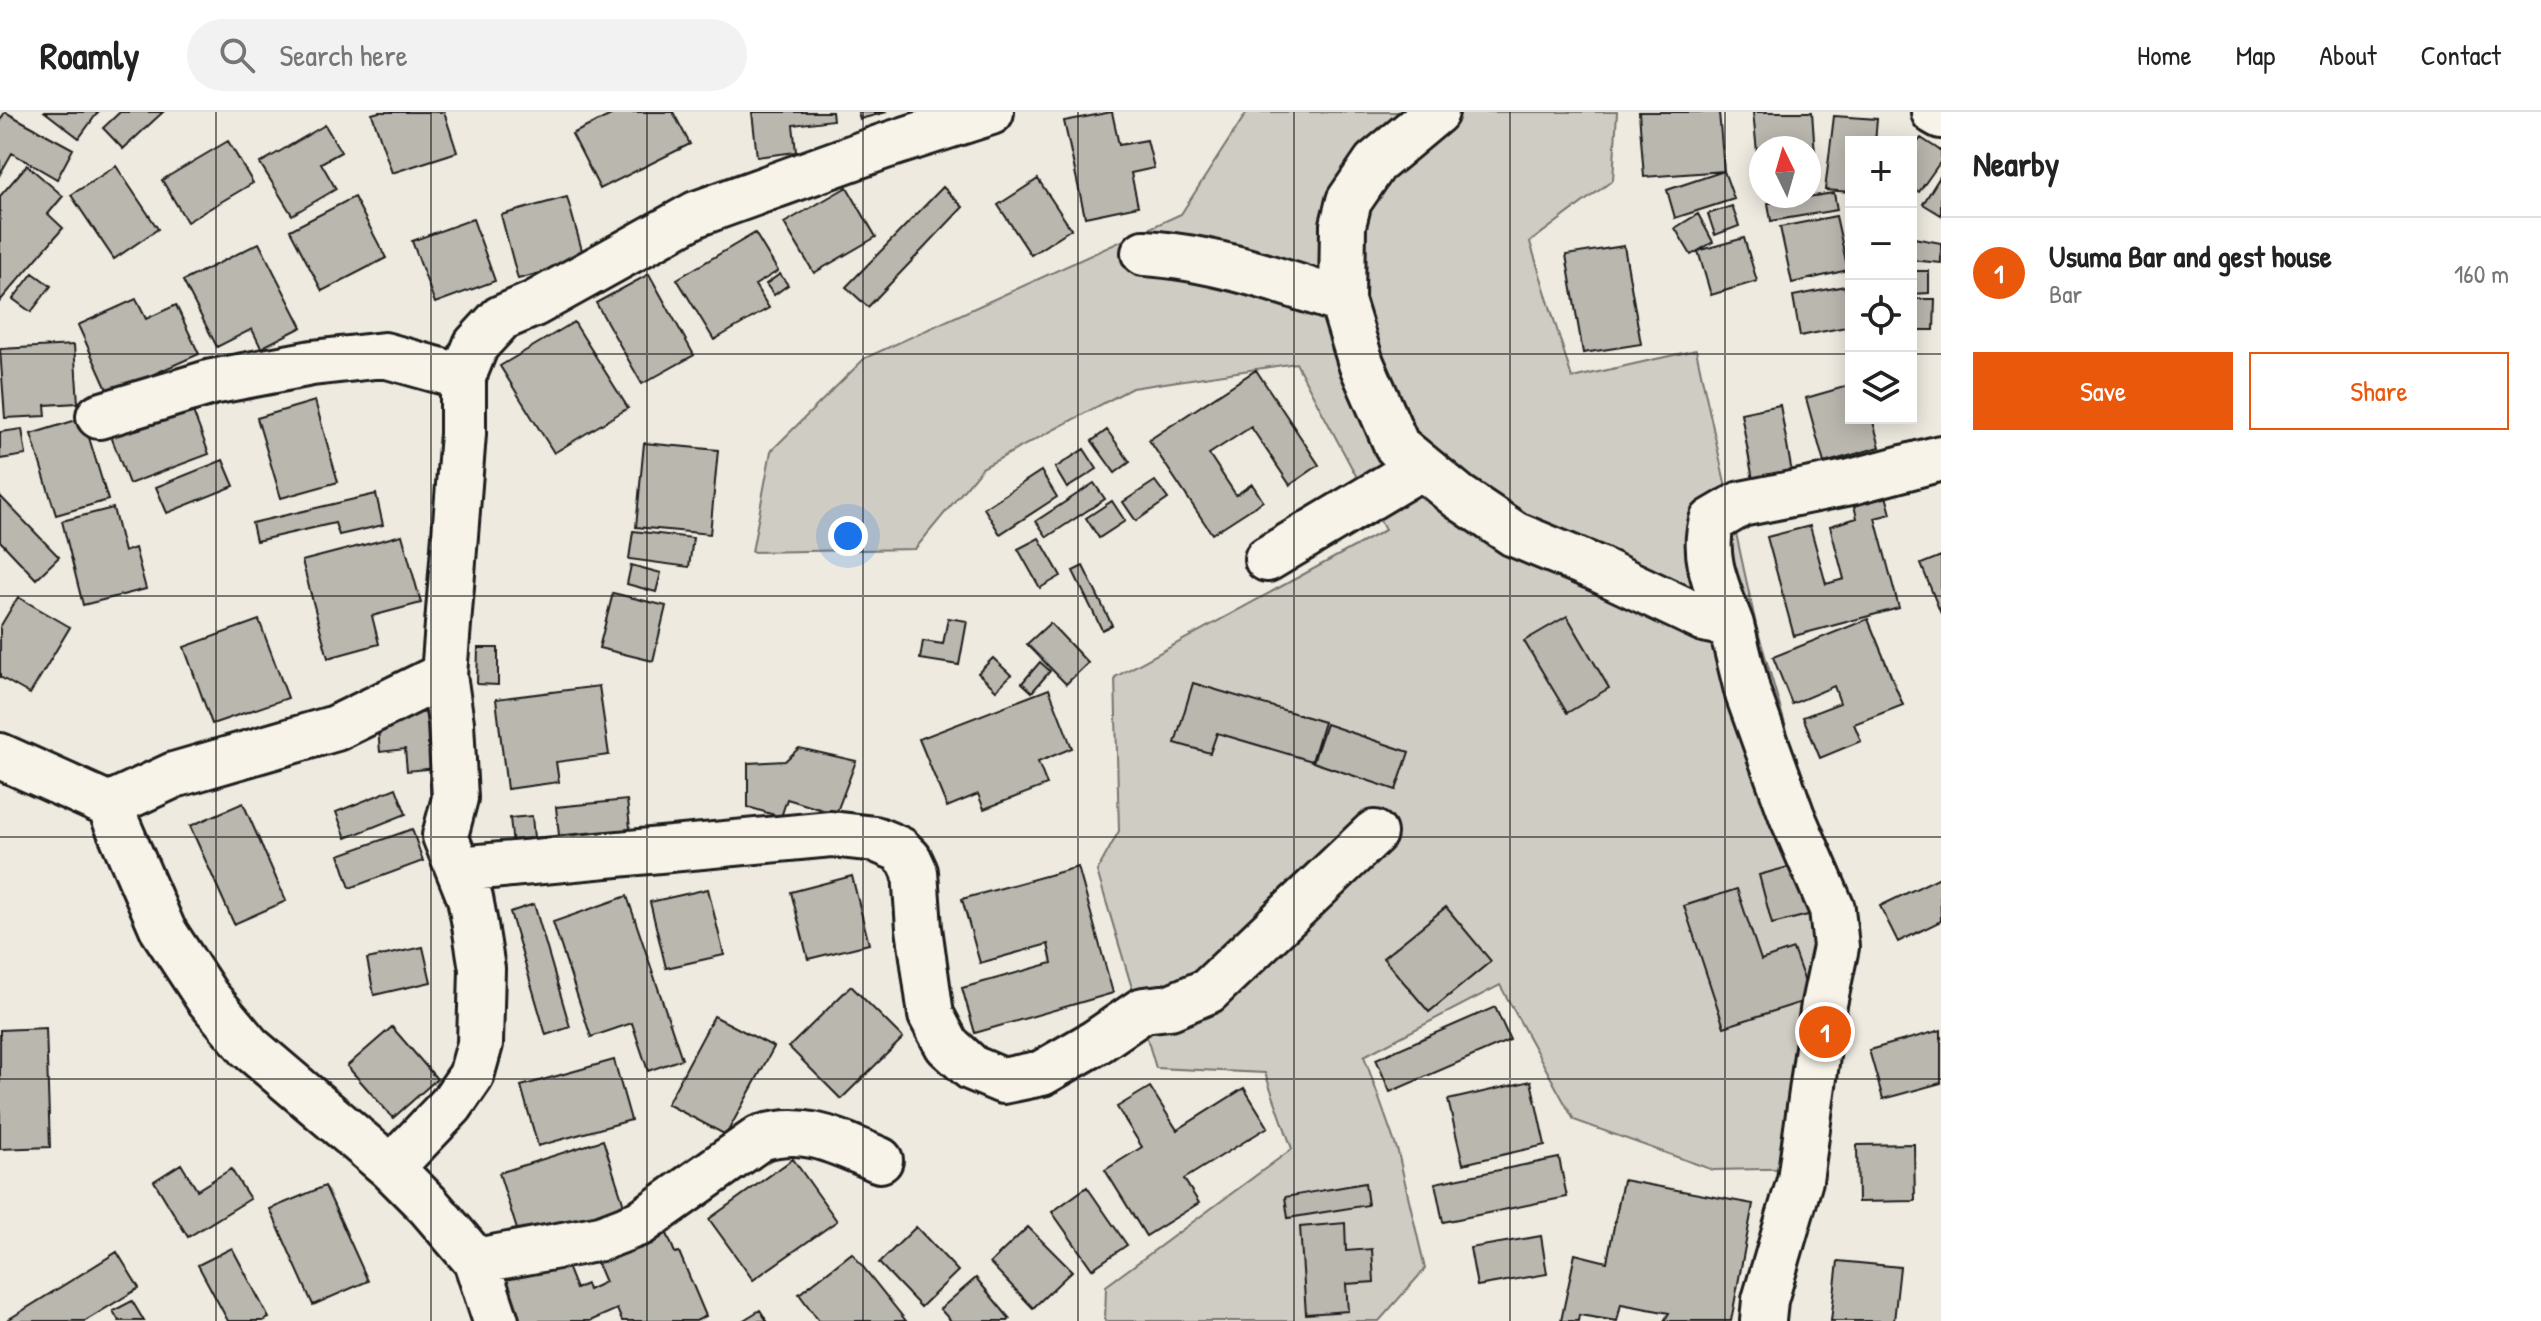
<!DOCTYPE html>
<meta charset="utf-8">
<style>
:root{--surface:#fff;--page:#f2f2f2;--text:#222;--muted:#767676;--line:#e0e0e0;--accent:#ea580c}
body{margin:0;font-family:"Patrick Hand",sans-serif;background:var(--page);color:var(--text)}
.controls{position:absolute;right:24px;top:24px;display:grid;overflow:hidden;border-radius:0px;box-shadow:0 4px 20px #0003}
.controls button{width:72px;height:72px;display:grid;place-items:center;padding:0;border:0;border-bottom:2px solid var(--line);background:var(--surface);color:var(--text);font:40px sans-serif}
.compass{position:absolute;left:1749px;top:24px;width:72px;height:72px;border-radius:50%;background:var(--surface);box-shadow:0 4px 20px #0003;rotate:355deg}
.you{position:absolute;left:848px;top:424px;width:28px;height:28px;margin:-20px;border:6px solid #fff;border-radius:50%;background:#1a73e8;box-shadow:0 0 0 12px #1a73e833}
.badge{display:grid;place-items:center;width:52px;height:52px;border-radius:50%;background:var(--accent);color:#fff;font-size:26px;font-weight:700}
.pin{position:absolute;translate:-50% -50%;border:4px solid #fff;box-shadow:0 2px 8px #0006}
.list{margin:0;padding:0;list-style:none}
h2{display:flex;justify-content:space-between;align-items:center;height:104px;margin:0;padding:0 32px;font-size:34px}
h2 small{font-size:26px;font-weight:400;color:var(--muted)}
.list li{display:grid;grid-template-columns:52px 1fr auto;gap:24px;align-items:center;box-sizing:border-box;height:112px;padding:0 32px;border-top:2px solid var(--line)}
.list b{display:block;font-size:30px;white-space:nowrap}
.list p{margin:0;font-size:26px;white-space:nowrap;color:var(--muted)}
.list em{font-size:26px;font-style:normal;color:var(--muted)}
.actions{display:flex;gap:16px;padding:24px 32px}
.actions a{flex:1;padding:18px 0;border:2px solid var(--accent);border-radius:0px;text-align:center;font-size:28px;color:var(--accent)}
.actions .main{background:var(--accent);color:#fff}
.icon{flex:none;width:44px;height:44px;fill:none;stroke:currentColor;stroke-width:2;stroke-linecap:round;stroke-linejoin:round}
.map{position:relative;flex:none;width:1941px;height:1209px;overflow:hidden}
header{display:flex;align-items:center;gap:48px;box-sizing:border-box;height:112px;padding:0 40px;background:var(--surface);border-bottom:2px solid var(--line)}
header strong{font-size:38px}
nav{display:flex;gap:44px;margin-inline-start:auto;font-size:28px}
.search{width:560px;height:72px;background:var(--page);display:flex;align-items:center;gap:20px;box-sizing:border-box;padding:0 28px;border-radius:44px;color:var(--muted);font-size:30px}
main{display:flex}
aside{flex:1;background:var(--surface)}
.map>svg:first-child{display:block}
</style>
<header>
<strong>Roamly</strong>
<div class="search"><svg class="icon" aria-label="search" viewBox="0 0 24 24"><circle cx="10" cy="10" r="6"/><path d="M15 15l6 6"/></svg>Search here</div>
<nav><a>Home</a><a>Map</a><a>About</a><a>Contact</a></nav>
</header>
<main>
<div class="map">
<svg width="1941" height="1209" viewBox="0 0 1941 1209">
<rect width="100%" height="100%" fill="#eeeae0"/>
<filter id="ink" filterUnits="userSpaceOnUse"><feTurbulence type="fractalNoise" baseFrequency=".0125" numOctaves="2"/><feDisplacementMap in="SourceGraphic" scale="16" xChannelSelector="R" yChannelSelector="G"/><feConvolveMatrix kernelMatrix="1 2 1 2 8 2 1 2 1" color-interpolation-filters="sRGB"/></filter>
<g filter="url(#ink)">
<path fill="#cfccc3" stroke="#767470" stroke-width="2" d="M1247,0H1617L1613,68L1530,130L1572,266L1696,238L1756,513L1853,844L1809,1056L1713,1058L1574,1008L1500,873L1364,944L1398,1040L1425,1157L1379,1209H1105L1106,1174L1292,1037L1265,961L1156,956L1097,759L1119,719L1115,565L1385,418L1296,251L1132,276L982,356L915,437L752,440L771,339L865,246L1181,102Z"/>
<path fill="#bab7af" stroke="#1c1c1c" stroke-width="2" d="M5,0L73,37L57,67L12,41L0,62V8Z
M45,0H98L79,26Z
M120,0H163L123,37L103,16Z
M379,0H444L457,40L392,61L372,2Z
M617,0H673L690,32L600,77L572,22Z
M752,0H832L833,8L793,13L796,40L757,45Z
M858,0H887L860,7Z
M1112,0L1119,33L1147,28L1154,56L1131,61L1138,94L1085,105L1064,9Z
M1639,0H1719L1724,59L1644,65Z
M1753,0H1812L1816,56H1809V36H1761V59L1759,60Z
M1834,4L1877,7L1875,30H1851V80L1825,78Z
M325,13L341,40L321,51L336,77L292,103L260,51Z
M1921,26L1941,39V49L1919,80L1911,75V39Z
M228,29L253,71L187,110L162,68Z
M27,53L63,84L48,102L63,116L0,189V84Z
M116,54L158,117L114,147L71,83Z
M1724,59L1734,87L1675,106L1667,78Z
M1941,63V103L1923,92Z
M1038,67L1071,117L1031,143L998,93Z
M847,75L876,125L814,161L784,111Z
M943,75L963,95L868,195L846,175Z
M1834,81L1837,98L1771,109L1768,91Z
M354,85L386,146L322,179L290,118Z
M567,85L585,149L518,167L501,103Z
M1732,94L1739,114L1715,123L1708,102Z
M1698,102L1713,130L1691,143L1675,116Z
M1836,104L1848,158L1792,171L1780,115Z
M473,107L495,169L435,191L412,129Z
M1846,110H1851V149H1850Z
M755,121L778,159L755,173L769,196L714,228L677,167Z
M1744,126L1757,169L1711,183L1698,139Z
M1914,126L1941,131V151L1911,148Z
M259,131L302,215L261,236L252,217L217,235L183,169Z
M1624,134L1641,232L1583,241L1566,143Z
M1911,159H1929V181L1911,182Z
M33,161L51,174L31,200L13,187Z
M649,162L694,243L642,272L596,191Z
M780,162L788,173L774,183L766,172Z
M1845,174L1851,214L1800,224L1793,184Z
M136,187L146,207L176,193L199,242L109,282L78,213Z
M1911,187H1935L1934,218H1911Z
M574,210L628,296L554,341L500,254Z
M74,233L78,291L45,293L46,304L5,306L0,237Z
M1256,258L1319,353L1290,373L1251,315L1209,342L1236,383L1252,372L1263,389L1212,422L1149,328Z
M1851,273V306H1872L1880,335L1824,351L1806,286Z
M188,286L209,342L129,372L108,316Z
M315,289L338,370L281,386L257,306Z
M1780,293L1792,361L1753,368L1741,301Z
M83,306L108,388L56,403L31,322Z
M22,317L26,343L0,347V320Z
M1107,318L1130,350L1115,361L1092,329Z
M644,331L718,338L710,422L636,415Z
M1084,337L1097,357L1067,376L1055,356Z
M223,348L234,374L167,401L156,375Z
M1041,359L1057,385L1000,422L984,396Z
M1155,369L1168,387L1136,409L1123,390Z
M1094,371L1105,387L1047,425L1036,409Z
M1885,380L1891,402L1875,406L1899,496L1794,524L1767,425L1810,414L1826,472L1844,467L1830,414L1857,406L1853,389Z
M376,382L383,413L339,423L335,411L256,429L252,411Z
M0,384L59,445L36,467L0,429Z
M1112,389L1125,409L1099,426L1086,406Z
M113,396L124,440L135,436L146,477L83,493L62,409Z
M633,419L693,426L689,455L629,447Z
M402,423L421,491L372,504L379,532L328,546L302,449Z
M1039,426L1061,464L1040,476L1018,437Z
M1941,444V502L1921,452Z
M631,453L661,461L656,480L627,472Z
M1083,454L1112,513L1102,518L1073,459Z
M613,481L666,494L653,549L599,536Z
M18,485L70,515L30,582L0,565V515Z
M1567,504L1609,576L1567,601L1524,529Z
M948,506L967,509L959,553L920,547L923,529L943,532Z
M1868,507L1903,593L1854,612L1861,629L1820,646L1803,605L1840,591L1834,574L1792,592L1773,545Z
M259,508L288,586L212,612L184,535Z
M1050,511L1088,551L1066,572L1027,532Z
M478,536H498V573L477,572Z
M993,546L1011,563L996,578L978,561Z
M1040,550L1050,559L1032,580L1022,571Z
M1193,571L1324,610L1312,649L1217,621L1210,641L1175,631Z
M599,574L609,643L556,650L559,670L507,677L496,587Z
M1049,577L1072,636L1038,650L1047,673L984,697L978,682L947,695L919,627Z
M431,600L436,656L407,659L405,637L380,640L377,605Z
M1326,612L1409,640L1396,678L1313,650Z
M799,636L856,649L836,702L787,687L781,705L748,695V651L785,649Z
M396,676L406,702L346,726L336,700Z
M627,688L632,735L561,742L556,695Z
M243,691L286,789L234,812L190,714Z
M532,704L536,748L515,751L510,706Z
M412,717L423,749L350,776L339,743Z
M1799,752L1812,802L1772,812L1759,763Z
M1078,755L1113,881L975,921L962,876L1052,851L1048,832L980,851L962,787Z
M852,764L869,832L808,847L791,780Z
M1940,765L1941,809L1898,830L1880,794Z
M708,777L724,843L666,856L650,790Z
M1737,777L1761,848L1793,837L1811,887L1724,915L1684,794Z
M627,784L682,947L648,959L632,911L591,925L553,810Z
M534,792L570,915L546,923L510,800Z
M1446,795L1491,849L1429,900L1383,846Z
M423,835L431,870L374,883L367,847Z
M851,874L903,926L841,987L789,935Z
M1495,895L1510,928L1390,980L1376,947Z
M714,904L774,935L726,1023L667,992Z
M392,915L437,967L393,1006L347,954Z
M46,916L50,1035L0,1037V918Z
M1941,918V971L1883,987L1869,938Z
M614,948L631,1008L538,1034L521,974Z
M1531,969L1545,1033L1463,1052L1448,988Z
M1150,975L1177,1018L1244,976L1268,1015L1184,1067L1199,1091L1146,1124L1105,1058L1142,1035L1117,995Z
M603,1028L625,1096L521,1130L499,1061Z
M1914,1032L1915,1089L1858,1090L1857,1033Z
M1559,1046L1567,1085L1443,1110L1435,1071Z
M793,1047L837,1109L753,1168L709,1107Z
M181,1052L197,1078L231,1057L250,1087L188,1125L154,1069Z
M1623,1068L1753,1092L1731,1209H1664L1669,1201L1621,1192L1617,1209L1579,1203L1578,1209H1561L1575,1142L1607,1150Z
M1365,1071L1368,1093L1288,1106L1285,1085Z
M325,1074L368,1169L313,1193L270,1097Z
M1087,1075L1127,1133L1092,1157L1052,1100Z
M1345,1111L1346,1139L1372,1137L1374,1170L1346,1172L1348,1199L1306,1202L1300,1115Z
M663,1112L675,1141L679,1140L706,1204L696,1209H622L617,1197L590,1209H514L497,1168L562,1142L576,1177L586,1172L588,1178L605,1170L593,1142Z
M916,1115L958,1159L921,1195L879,1151Z
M1028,1115L1072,1159L1033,1196L990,1151Z
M1541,1124L1547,1162L1477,1174L1470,1136Z
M232,1136L269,1206L263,1209H228L198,1153Z
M117,1140L139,1176L85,1209H6Z
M852,1141L906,1209H819L799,1182Z
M1838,1149L1900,1155L1894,1209H1831Z
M976,1166L1010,1207L1008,1209H951L940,1197Z
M132,1189L144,1209H119L113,1199Z
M760,1198L767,1209H742Z"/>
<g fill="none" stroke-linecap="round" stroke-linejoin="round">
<defs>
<path id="minor" d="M1436,0L1375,51L1349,89L1343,113L1342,189L1361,251L1397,334L1459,385L1514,422L1596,456L1704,507L1731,513L1748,582L1792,704L1832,797L1836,835L1824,892L1800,1068L1765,1188L1763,1209
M1934,0L1941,4
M1144,141C1211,145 1278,168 1342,189
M99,304L212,270L312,251L384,243L463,265
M1267,447L1421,355
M1731,513C1719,480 1701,445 1712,409L1741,392L1851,370L1941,346
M0,644L109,693L163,818L207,885L249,935L391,1056L428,1093L476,1149L496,1209
M109,693L174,663L336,616L444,563
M459,757L831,722L875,727L899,737L909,747L915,760L919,816L931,903L947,933L972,956L1003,969L1042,961L1096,930L1143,898L1170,895L1208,879L1374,721
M391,1056L451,993L471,964L480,932L482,857L475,813L470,786L445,724L455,686L451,611L444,563L463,322V265L476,233L501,206L534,192L696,102L882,35L991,0
M476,1149L601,1126L640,1111L760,1026C807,1012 836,1030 880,1048"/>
</defs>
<use href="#minor" stroke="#1c1c1c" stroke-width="50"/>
<use href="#minor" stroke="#f7f3e8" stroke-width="44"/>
</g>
</g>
<path fill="none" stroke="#1c1c1c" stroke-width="2" stroke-opacity="0.55" d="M216,0V1209M431,0V1209M647,0V1209M863,0V1209M1078,0V1209M1294,0V1209M1510,0V1209M1725,0V1209M0,242H1851M1911,242H1941M0,484H1941M0,725H1941M0,967H1941"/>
</svg>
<div class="controls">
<button>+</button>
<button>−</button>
<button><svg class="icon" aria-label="locate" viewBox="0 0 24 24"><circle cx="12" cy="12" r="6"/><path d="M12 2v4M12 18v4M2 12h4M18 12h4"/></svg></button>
<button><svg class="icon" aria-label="layers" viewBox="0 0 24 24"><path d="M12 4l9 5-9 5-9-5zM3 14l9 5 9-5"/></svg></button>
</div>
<svg class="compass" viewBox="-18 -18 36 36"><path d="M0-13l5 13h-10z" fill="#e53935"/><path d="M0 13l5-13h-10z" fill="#767676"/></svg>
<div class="you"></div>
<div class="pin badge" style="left:1825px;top:920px">1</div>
</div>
<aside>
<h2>Nearby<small></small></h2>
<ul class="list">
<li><span class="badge">1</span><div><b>Usuma Bar and gest house</b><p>Bar</p></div><em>160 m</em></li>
</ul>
<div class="actions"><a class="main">Save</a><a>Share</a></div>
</aside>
</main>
